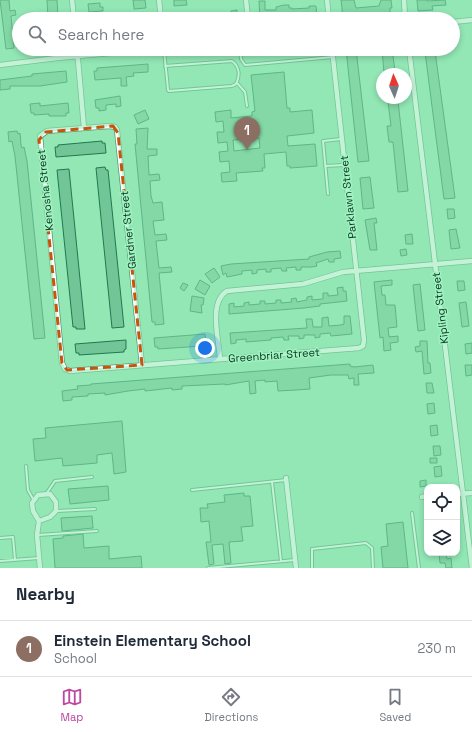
<!DOCTYPE html>
<style>
:root{--surface:#fff;--page:#f6f6f7;--text:#1f2937;--muted:#747a83;--line:#e0e1e3;--accent:#bc48a1}
body{margin:0;font-family:"Space Grotesk",sans-serif;background:var(--page);color:var(--text)}
.controls{position:absolute;right:12px;bottom:12px;display:grid;overflow:hidden;border-radius:8px;box-shadow:0 2px 6px #0003}
.controls button{width:36px;height:36px;display:grid;place-items:center;padding:0;border:0;border-bottom:1px solid var(--line);background:var(--surface);color:var(--text);font:20px sans-serif}
.compass{position:absolute;left:376px;top:68px;width:36px;height:36px;border-radius:50%;background:var(--surface);box-shadow:0 2px 6px #0003;rotate:357deg}
.you{position:absolute;left:205px;top:348px;width:14px;height:14px;margin:-10px;border:3px solid #fff;border-radius:50%;background:#1a73e8;box-shadow:0 0 0 6px #1a73e833}
.badge{display:grid;place-items:center;width:26px;height:26px;border-radius:50%;background:var(--accent);color:#fff;font-size:13px;font-weight:700}
.pin{position:absolute;translate:-50% -33px;filter:drop-shadow(0 1px 2px #0008)}
.pin::after{content:'';position:absolute;top:21px;width:14px;height:12px;background:inherit;clip-path:polygon(0 0,100% 0,50% 100%)}
.list{margin:0;padding:0;list-style:none}
h2{display:flex;justify-content:space-between;align-items:center;height:52px;margin:0;padding:0 16px;font-size:17px}
h2 small{font-size:13px;font-weight:400;color:var(--muted)}
.list li{display:grid;grid-template-columns:26px 1fr auto;gap:12px;align-items:center;box-sizing:border-box;height:56px;padding:0 16px;border-top:1px solid var(--line)}
.list b{display:block;font-size:15px;white-space:nowrap}
.list p{margin:0;font-size:13px;white-space:nowrap;color:var(--muted)}
.list em{font-size:13px;font-style:normal;color:var(--muted)}
.icon{flex:none;width:22px;height:22px;fill:none;stroke:currentColor;stroke-width:2;stroke-linecap:round;stroke-linejoin:round}
.map{position:relative;flex:none;width:472px;height:568px;overflow:hidden}
.search{position:absolute;background:var(--surface);box-shadow:0 2px 6px #0003;left:12px;right:12px;top:12px;height:44px;display:flex;align-items:center;gap:10px;box-sizing:border-box;padding:0 14px;border-radius:22px;color:var(--muted);font-size:15px}
.sheet{height:108px;background:var(--surface)}
nav{display:flex;justify-content:space-around;align-items:center;box-sizing:border-box;height:56px;border-top:1px solid var(--line);background:var(--surface);font-size:11px;color:var(--muted)}
nav a{display:grid;justify-items:center;gap:2px}
nav .on{color:var(--accent)}
.map>svg:first-child{display:block}
</style>
<div class="map">
<svg width="472" height="568" viewBox="0 0 472 568">
<rect width="100%" height="100%" fill="#92e7b5"/>
<path fill="#71c596" stroke="#20794e" fill-rule="evenodd" d="M0,0H9L10,11L15,10L16,15L11,16L14,48L6,49Z
M47,0H57L58,16L48,17Z
M133,0H145L146,8L134,9Z
M174,0H186L187,5L174,6Z
M341,0H354L356,8L379,6L381,0H391L392,8H390V13H366L353,15V17L343,18Z
M417,0H427V1L445,0L446,5L432,6L433,10L418,11Z
M259,1H265V10H276V7L284,5H289V8H292V9L309,8V6H316L317,18L260,19Z
M100,3V7H103V11L89,12L88,4Z
M237,10V19H231V11Z
M346,49H356L369,161L358,162Z
M382,49H392L395,71L384,73Z
M435,51L455,198L444,199L425,52Z
M148,64V72L133,73L134,76L126,77L127,86H121V78L95,80L94,71H97V68Z
M66,71L67,82L40,86H10V89L0,90V80L32,76V74Z
M284,72L287,108H290V112L312,110L314,133L287,136L288,146L315,144L317,166L290,168V166H287L286,152L264,154L265,168H262L263,171L236,173L237,181L222,182L221,173L230,172L229,161L220,162L219,152L228,151L227,142L218,143L217,132H224L223,121L216,122L215,112L231,110V118L252,116V112L255,111L251,75ZM259,138L260,148L234,151L233,140Z
M120,96L121,106L116,107V104L106,105V110L99,111V108H96L95,100Z
M398,101L408,191L398,192L393,142H389L387,126H391L388,102Z
M40,103V106L68,103L69,113H66V116H49V114L34,115V113H31L30,104Z
M145,110L149,119L138,124L134,115Z
M148,128L147,149H157V155L148,156L149,175L159,174L160,180L150,181L151,196L153,203L162,202L164,220L153,221L155,235L166,234L167,240L156,241L159,268L171,267L172,272L159,273L164,324L155,325V322H152L135,144H137L136,129Z
M17,131L18,134L20,133L21,145L22,148L24,147L27,161L45,338L34,339L15,156L12,141L9,142L8,132Z
M102,141V143H105L106,153L56,157L55,147H58V145Z
M105,167L106,170H108L124,327L112,328L96,168Z
M69,169L85,329H76V327H73L57,170Z
M370,177L374,208L363,209L360,178Z
M447,209H454L455,218L448,219Z
M376,218L377,223H374L377,250H370L365,220Z
M456,229L460,248L451,249L449,230Z
M412,234L413,244H406L405,235Z
M406,249L407,255L401,256L400,250Z
M340,251L341,258L334,259V262H329L328,259L316,263L317,266L312,267H301V270H296V267L286,268L287,271H282L281,268L271,269V272H266V269L257,270V273L252,274V270L242,271V274L227,277L226,273L223,275L221,266L231,264L309,259V257L327,252Z
M214,268L220,277L212,283L205,274Z
M200,280L210,286L205,295L195,289Z
M392,280V285L381,286L382,295H385L386,305H395L397,327L388,328L389,337L398,336V342L390,343L391,350L384,351L383,337L380,338L374,282Z
M457,281H464L465,290L458,291Z
M183,283L188,285L184,291L180,288Z
M420,284L425,330L418,331L413,285Z
M343,287V291H346L347,301L320,304V306L304,308L229,314V304L234,303V307L244,306V303L249,302V305L260,304V301H265V304L276,303V300H281V303L292,302L291,299L296,298L297,302L307,300V297L312,296V300L323,299V293H328V296L338,295L337,288Z
M192,296L204,298L203,305H201L202,313L190,311Z
M466,302L469,326L462,327L459,303Z
M344,316H350L352,334L331,336L330,333L320,334V337L315,338V335H304V338L299,339V336H288L289,340H284L283,337L271,338V340L246,342V339L236,340V343L231,344L230,333L307,328L306,319H312L313,327H322V318L328,317L329,326L341,325L344,324Z
M205,334L206,343H203V346L158,349V347H155L154,338Z
M126,340V349L124,350V352L79,355V353H76L75,344Z
M420,341H427L428,363H430L431,373L424,374L422,351L416,352L415,347L420,346Z
M472,343V353L466,354L465,344Z
M350,364V366L354,367L373,365L374,373L358,374L359,385H354V378L349,379L348,375H331L309,378L310,389L296,390L278,391L277,381L265,382V380L255,381L256,393L250,394L249,381L225,385V384L182,386V389L172,390V388L145,391V389L128,391L105,395V393L88,394V396L72,397V400L63,401L62,391L78,389L77,386L91,385V384Z
M465,365H472V375L466,376Z
M426,383H432L434,393H427Z
M434,403L435,413L428,414L427,404Z
M122,421L126,472L114,474L112,453L97,455V463L63,466L62,458L35,461L33,439L46,438L45,428Z
M437,425L438,435L431,436L430,426Z
M433,446H440L441,455L434,456Z
M430,458H437V463H430Z
M441,466L442,476L435,477L434,467Z
M426,480V486L420,487V481Z
M108,486L109,500L70,504L68,489Z
M244,493V496H250L253,526L241,527L243,541L229,542L231,563L225,564L223,544L212,545L214,564L209,565L206,542H211L209,521L201,522L200,508H208L207,504L225,502L224,495Z
M92,516L93,528L62,531L61,518Z
M403,522L408,568H383L381,547L388,546L386,524Z
M83,534L84,548L109,546V559L141,556L142,568H55L53,539L63,538V536Z
M439,553H446L447,559L451,558L452,568H446L445,563H440Z"/>
<g fill="none" stroke-linecap="round" stroke-linejoin="round">
<defs>
<path id="lane" d="M164,49C165,63 167,76 168,90L169,91L232,86L236,84C240,76 240,67 232,61L165,66
M240,49L241,59L245,65L333,57
M237,83L245,92L247,106
M325,166L344,165
M328,194L323,141L341,139
M26,466L28,490L33,499
M272,482L281,561
M192,490L286,480
M46,494L55,481L92,477
M57,511L95,509
M412,513L419,568
M38,535L97,531
M0,538L13,537L15,560
M0,561L39,558
M208,568L295,560
M312,568V549L366,543L372,548L373,568"/>
<path id="street" d="M72,0L74,19
M159,0L161,19
M246,0L248,19
M327,0L329,19
M404,0L405,19
M453,22L472,20
M77,49L84,128
M409,49L472,568
M0,65L57,58L154,49
M220,359C219,340 208,302 227,291L303,284L343,272L472,261
M142,365L117,130L115,127L110,126L47,131L40,136L62,363L65,369L70,371L359,348L363,346L364,340L332,49
M286,478L296,568
M457,494L472,493
M422,497L427,496
M39,521L50,517L56,511V502L50,494L38,495L32,503L33,511L39,521L37,535L40,568"/>
</defs>
<use href="#lane" stroke="#499e70" stroke-width="4"/>
<use href="#street" stroke="#499e70" stroke-width="6"/>
<use href="#lane" stroke="#fff" stroke-width="2"/>
<use href="#street" stroke="#fff" stroke-width="4.5"/>
</g>
<path d="M0 0H472V568H0ZM113,126L118,133L142,365L67,370L62,363L39,140L46,132Z" fill="#92e7b5" fill-opacity=".55" fill-rule="evenodd"/>
<path fill="none" stroke="#c7530f" stroke-width="3" stroke-dasharray="8 5" stroke-linejoin="round" d="M113,126L118,133L142,365L67,370L62,363L39,140L46,132Z"/>
<g text-anchor="middle" dominant-baseline="central" stroke-width="3" stroke-linejoin="round" paint-order="stroke">
<g font-size="11" fill="#0d321f" stroke="#9ff4c2">
<text transform="translate(45 190) rotate(-96)">Kenosha Street</text>
<text transform="translate(348 197) rotate(-96)">Parklawn Street</text>
<text transform="translate(128 230) rotate(-96)">Gardner Street</text>
<text transform="translate(440 308) rotate(-97)">Kipling Street</text>
<text transform="translate(274 355) rotate(-4)">Greenbriar Street</text>
</g>
</g>
</svg>
<div class="controls">
<button><svg class="icon" aria-label="locate" viewBox="0 0 24 24"><circle cx="12" cy="12" r="6"/><path d="M12 2v4M12 18v4M2 12h4M18 12h4"/></svg></button>
<button><svg class="icon" aria-label="layers" viewBox="0 0 24 24"><path d="M12 4l9 5-9 5-9-5zM3 14l9 5 9-5"/></svg></button>
</div>
<svg class="compass" viewBox="-18 -18 36 36"><path d="M0-13l5 13h-10z" fill="#e53935"/><path d="M0 13l5-13h-10z" fill="#747a83"/></svg>
<div class="you"></div>
<div class="pin badge" style="left:247px;top:150px;background:#8d6e63">1</div>
<div class="search"><svg class="icon" aria-label="search" viewBox="0 0 24 24"><circle cx="10" cy="10" r="6"/><path d="M15 15l6 6"/></svg>Search here</div>
</div>
<section class="sheet">
<h2>Nearby<small></small></h2>
<ul class="list">
<li><span class="badge" style="background:#8d6e63">1</span><div><b>Einstein Elementary School</b><p>School</p></div><em>230 m</em></li>
</ul>
</section>
<nav>
<a class="on"><svg class="icon" aria-label="map" viewBox="0 0 24 24"><path d="M3 6l6-2 6 2 6-2v14l-6 2-6-2-6 2zM9 4v14M15 6v14"/></svg>Map</a>
<a><svg class="icon" aria-label="directions" viewBox="0 0 24 24"><path d="M12 3l9 9-9 9-9-9zM9 14v-3h6M13 9l2 2-2 2"/></svg>Directions</a>
<a><svg class="icon" aria-label="saved" viewBox="0 0 24 24"><path d="M7 4h10v16l-5-4-5 4z"/></svg>Saved</a>
</nav>
